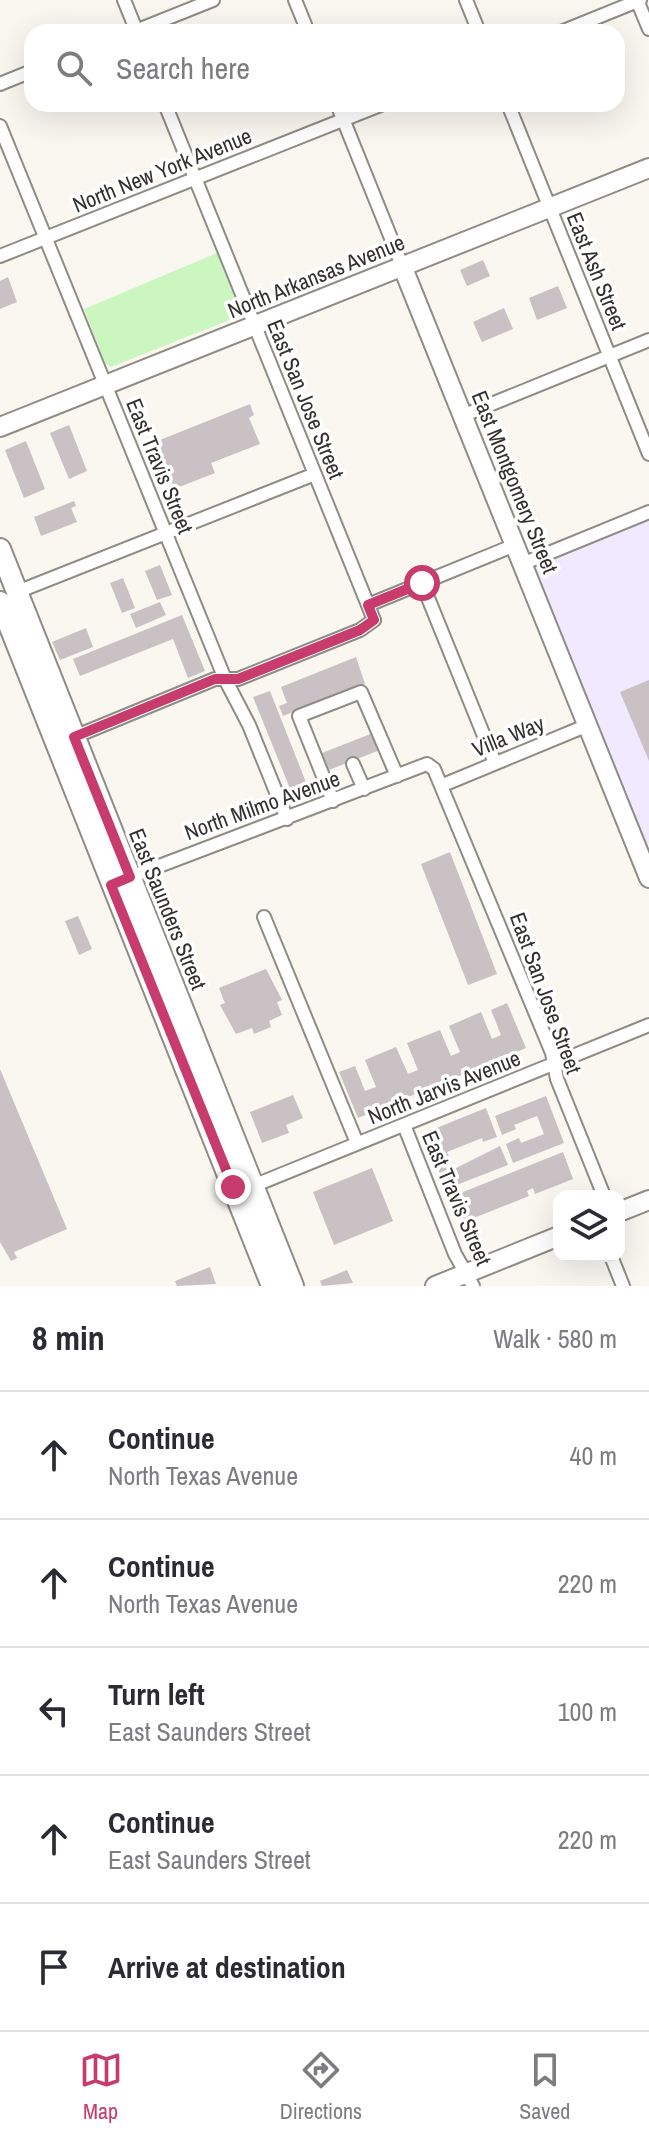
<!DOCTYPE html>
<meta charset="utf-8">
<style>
:root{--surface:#fff;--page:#f7f7f7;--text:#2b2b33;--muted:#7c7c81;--line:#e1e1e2;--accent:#c83b6d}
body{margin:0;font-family:"Archivo Narrow",sans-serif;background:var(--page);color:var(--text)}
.controls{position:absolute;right:24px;bottom:24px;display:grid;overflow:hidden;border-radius:16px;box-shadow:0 8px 32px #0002}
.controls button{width:72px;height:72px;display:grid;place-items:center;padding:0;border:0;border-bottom:2px solid var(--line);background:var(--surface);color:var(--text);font:40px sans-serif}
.stop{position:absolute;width:24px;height:24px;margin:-18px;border:6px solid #c83b6d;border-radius:50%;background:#fff}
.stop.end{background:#c83b6d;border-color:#fff;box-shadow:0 2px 8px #0008}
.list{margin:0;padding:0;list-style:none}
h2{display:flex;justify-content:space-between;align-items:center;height:104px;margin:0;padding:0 32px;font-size:34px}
h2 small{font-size:26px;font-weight:400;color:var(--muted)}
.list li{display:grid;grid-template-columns:52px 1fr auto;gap:24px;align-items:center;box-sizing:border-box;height:128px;padding:0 32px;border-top:2px solid var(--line)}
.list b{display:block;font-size:30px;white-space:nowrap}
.list p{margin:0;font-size:26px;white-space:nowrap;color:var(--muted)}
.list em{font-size:26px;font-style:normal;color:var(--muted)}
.icon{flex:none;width:44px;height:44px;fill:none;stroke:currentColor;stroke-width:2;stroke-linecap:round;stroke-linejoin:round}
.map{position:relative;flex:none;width:649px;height:1286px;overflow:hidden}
.search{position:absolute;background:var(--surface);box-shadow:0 8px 32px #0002;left:24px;right:24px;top:24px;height:88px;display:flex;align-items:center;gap:20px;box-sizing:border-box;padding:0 28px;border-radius:24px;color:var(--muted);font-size:30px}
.sheet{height:744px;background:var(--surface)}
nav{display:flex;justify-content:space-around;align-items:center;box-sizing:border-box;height:112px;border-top:2px solid var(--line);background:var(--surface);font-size:22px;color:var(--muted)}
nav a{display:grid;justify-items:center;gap:4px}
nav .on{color:var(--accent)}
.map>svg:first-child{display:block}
</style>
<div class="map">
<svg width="649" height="1286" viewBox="0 0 649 1286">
<rect width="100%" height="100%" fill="#f9f7f0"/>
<path fill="#f1e9ff" d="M649,516V843L643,845L530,565Z"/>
<path fill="#ccf6c0" d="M217,253L240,311L237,317L111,367L105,363L84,309Z"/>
<path fill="#c9c1c3" d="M483,260L490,276L467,286L460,270Z
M8,277L17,302L0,309V281Z
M558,286L567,308L537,320L529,298Z
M504,308L513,329L482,342L473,322Z
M250,404L254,415L249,418L260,444L211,463L215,473L174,489L155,442Z
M69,425L87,471L69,479L50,433Z
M26,441L45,489L24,498L5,450Z
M74,501L76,506L71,508L77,522L41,536L34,517Z
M160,565L172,595L157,600L145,571Z
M123,578L135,608L122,613L110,583Z
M160,602L166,615L136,628L130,614Z
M182,615L205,671L188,678L173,639L80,676L73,659Z
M86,628L93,647L60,660L52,642Z
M356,657L365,684L283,716L279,706L287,703L281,687Z
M649,680V761L620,692Z
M270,691L309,790L293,796L253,697Z
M373,733L380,750L329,770L322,753Z
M450,852L497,974L468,985L421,864Z
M78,916L92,949L79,955L65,921Z
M266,969L282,1000L277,1002L282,1015L269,1021L271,1027L254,1034L252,1028L236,1034L220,1005L225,1003L219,988Z
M507,1003L526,1048L358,1118L339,1072L355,1066L365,1091L376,1087L365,1060L396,1047L408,1074L418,1070L407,1043L440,1030L451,1056L460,1052L449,1026L481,1012L492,1039L501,1035L491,1010Z
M0,1069L67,1229L14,1252L17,1258L11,1261L0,1242Z
M293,1095L303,1118L286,1125L289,1133L262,1143L250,1112Z
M546,1096L564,1143L513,1163L506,1144L519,1138L521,1143L544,1134L537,1116L514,1125L516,1129L502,1135L495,1116Z
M486,1108L497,1137L483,1142L482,1138L447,1152L454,1169L500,1146L508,1165L446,1189L424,1133Z
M563,1152L573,1179L535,1194L533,1188L527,1191L529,1196L464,1222L453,1196Z
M372,1168L393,1221L334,1245L313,1192Z
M210,1267L216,1284L177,1286L175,1281Z
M347,1270L353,1283L322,1286L320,1281Z"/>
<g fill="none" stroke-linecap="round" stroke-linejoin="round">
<defs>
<path id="street" d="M124,0L137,32
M295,0L308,32
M466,0L479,32
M637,0L649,29
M133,32L213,0
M561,32L640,0
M0,84L32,71
M337,104L403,268
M508,104L649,454
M0,126L225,679L249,725L287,819
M0,256L383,104
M462,416L649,340
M522,564L649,512
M422,583L495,763
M17,592L315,474
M368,605L515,545
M74,737L215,679H238L360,630L374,620L165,104
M353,764L364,789
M443,785L588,725
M333,801L299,716L361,692L397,776
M125,879L427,764L434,769L552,1053L557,1079L604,1196
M264,917L357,1143
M404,1125L455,1254L473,1286
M253,1186L649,1025
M611,1256L623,1286"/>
<path id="secondary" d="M403,268L649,878
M0,427L649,168
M619,1212L649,1200
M435,1286L559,1236"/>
<path id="primary" d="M0,549L293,1286
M0,602L272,1286"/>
</defs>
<use href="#street" stroke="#8e8c85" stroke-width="16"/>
<use href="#secondary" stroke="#8e8c85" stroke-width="22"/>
<use href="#primary" stroke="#8e8c85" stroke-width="24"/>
<use href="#street" stroke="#fff" stroke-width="12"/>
<use href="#secondary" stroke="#fff" stroke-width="18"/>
<use href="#primary" stroke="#fff" stroke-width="20"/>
</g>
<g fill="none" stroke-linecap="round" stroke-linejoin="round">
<path stroke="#c83b6d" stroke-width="10" d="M233,1187L111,885L130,877L74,737L215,679H238L360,630L374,620L368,605L422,583"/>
</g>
<g text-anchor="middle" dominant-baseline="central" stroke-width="7" stroke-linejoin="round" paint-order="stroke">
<g font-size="22" fill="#32312f" stroke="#fff">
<text transform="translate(162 170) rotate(-22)">North New York Avenue</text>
<text transform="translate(597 271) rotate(68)">East Ash Street</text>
<text transform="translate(316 276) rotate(-22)">North Arkansas Avenue</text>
<text transform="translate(306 399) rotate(68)">East San Jose Street</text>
<text transform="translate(160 466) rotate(68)">East Travis Street</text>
<text transform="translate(515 482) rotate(68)">East Montgomery Street</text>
<text transform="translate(508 736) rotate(-22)">Villa Way</text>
<text transform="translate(262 805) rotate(-20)">North Milmo Avenue</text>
<text transform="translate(168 909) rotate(68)">East Saunders Street</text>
<text transform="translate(546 993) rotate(70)">East San Jose Street</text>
<text transform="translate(444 1087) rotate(-22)">North Jarvis Avenue</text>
<text transform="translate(457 1198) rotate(67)">East Travis Street</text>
</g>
</g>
</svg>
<div class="controls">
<button><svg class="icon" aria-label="layers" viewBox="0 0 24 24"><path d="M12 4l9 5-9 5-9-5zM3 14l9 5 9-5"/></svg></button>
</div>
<div class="stop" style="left:422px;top:583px"></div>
<div class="stop end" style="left:233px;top:1187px"></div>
<div class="search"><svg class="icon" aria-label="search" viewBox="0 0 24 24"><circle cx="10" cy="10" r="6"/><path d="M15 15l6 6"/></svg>Search here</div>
</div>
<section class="sheet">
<h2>8 min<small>Walk · 580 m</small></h2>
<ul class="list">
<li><svg class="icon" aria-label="ahead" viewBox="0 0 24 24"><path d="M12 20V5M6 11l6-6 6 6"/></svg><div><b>Continue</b><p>North Texas Avenue</p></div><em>40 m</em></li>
<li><svg class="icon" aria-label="ahead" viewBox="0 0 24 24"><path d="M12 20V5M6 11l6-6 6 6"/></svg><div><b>Continue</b><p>North Texas Avenue</p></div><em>220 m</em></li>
<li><svg class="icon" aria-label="left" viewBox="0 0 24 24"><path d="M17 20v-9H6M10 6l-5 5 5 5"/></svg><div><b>Turn left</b><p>East Saunders Street</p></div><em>100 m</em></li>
<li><svg class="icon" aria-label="ahead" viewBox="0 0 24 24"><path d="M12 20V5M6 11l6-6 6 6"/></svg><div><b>Continue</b><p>East Saunders Street</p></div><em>220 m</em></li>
<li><svg class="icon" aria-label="arrive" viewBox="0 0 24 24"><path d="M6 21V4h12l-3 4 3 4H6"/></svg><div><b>Arrive at destination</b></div></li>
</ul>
</section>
<nav>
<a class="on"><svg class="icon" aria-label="map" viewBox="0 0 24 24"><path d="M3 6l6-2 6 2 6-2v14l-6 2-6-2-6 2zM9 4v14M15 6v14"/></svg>Map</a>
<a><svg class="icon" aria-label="directions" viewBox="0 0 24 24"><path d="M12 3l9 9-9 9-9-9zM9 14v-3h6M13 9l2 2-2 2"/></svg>Directions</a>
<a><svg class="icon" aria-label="saved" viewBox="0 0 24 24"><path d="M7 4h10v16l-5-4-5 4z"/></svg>Saved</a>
</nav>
